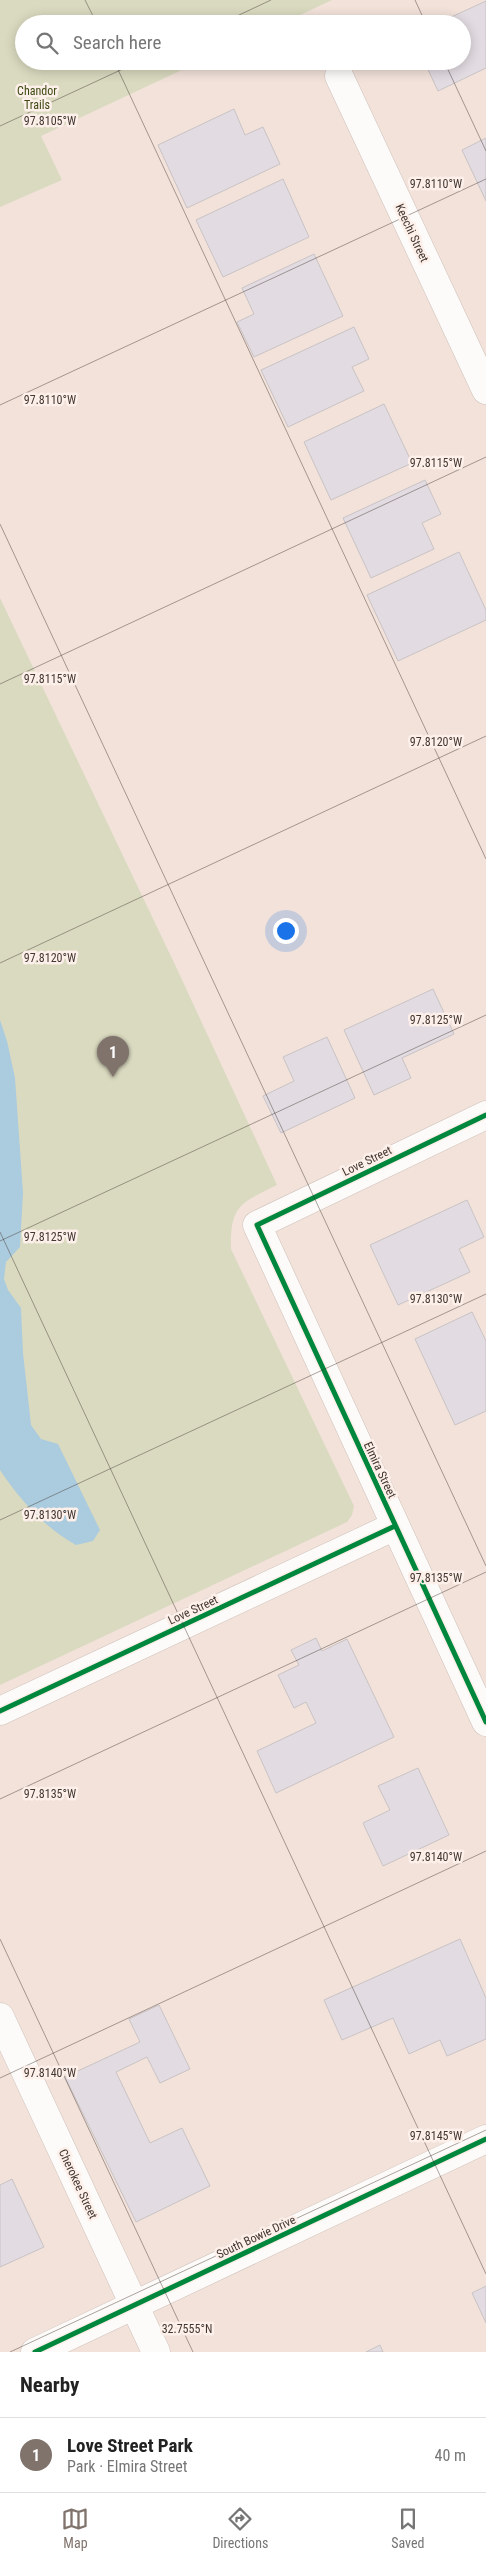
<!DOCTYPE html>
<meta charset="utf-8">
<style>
:root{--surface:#fff;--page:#f2f2f2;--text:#222;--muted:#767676;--line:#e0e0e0;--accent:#80736c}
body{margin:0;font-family:"Roboto Condensed",sans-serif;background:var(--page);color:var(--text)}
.you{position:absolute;left:285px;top:930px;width:18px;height:18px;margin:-12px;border:4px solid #fff;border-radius:50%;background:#1a73e8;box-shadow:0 0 0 8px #1a73e833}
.badge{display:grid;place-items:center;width:32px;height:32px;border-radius:50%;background:var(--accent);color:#fff;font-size:16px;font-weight:700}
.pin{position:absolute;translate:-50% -41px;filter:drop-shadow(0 1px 2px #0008)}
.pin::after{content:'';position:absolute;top:26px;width:18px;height:15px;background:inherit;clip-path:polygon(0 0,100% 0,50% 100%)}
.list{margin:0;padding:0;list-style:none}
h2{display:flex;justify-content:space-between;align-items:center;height:65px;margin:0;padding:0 20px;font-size:21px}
h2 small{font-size:16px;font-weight:400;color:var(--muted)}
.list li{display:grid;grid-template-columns:32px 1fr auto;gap:15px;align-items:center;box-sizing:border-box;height:75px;padding:0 20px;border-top:1px solid var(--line)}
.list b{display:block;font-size:19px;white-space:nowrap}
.list p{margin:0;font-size:16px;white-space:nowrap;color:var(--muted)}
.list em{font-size:16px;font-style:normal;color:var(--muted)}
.icon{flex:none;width:28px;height:28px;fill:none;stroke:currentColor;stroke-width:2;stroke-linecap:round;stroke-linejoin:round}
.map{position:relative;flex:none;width:486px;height:2352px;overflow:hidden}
.search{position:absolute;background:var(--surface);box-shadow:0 2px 12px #0003;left:15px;right:15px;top:15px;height:55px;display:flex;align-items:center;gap:12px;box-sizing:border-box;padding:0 18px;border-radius:28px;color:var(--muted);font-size:19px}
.sheet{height:140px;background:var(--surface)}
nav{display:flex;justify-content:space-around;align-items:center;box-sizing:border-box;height:70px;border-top:1px solid var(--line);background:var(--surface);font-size:14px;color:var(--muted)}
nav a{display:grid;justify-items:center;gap:2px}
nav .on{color:var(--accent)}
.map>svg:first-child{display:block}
</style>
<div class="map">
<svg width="486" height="2352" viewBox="0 0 486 2352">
<rect width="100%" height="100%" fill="#f2e2da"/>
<path fill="#dadac0" d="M0,0H332L281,24H24V61H201L41,136L62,180L0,207Z
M0,598L177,969L277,1185C240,1203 230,1206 231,1249L354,1506L352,1515L347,1522L0,1685Z"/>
<path fill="#abcbde" d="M0,1020L7,1041L15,1078L23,1193L20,1247L6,1262L4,1279L8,1290L21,1308L23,1353L31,1425L41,1439L58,1444L100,1530L93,1541L76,1545C44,1527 20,1500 0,1470Z"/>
<path fill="#e2dbe1" stroke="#c9c3c5" d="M486,1V68L438,91L424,61H462V24H436Z
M234,109L245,135L263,127L280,164L187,208L158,145Z
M486,138V201L462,150Z
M283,179L309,237L223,277L196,220Z
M314,254L343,316L254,357L237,322L254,314L242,288Z
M354,327L369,359L352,367L364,391L288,427L261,370Z
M384,404L412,463L331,500L304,442Z
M425,480L441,514L422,523L434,549L371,578L343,518Z
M459,552L486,610V620L398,661L367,595Z
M433,989L454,1034L402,1058L411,1078L374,1095L344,1030Z
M327,1037L355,1098L281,1133L263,1096L294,1081L283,1057Z
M467,1200L484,1237L459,1249L470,1272L398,1305L370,1245Z
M472,1312L486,1341V1411L455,1425L415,1339Z
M316,1638L322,1651L347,1639L394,1737L276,1793L257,1751L316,1723L306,1702L294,1708L278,1675L299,1665L291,1650Z
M418,1768L449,1835L383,1866L363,1823L390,1810L378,1786Z
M460,1939L486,1998V2039L447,2056L440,2040L409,2054L393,2018L342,2040L324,2000Z
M159,2005L190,2069L160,2083L147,2057L116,2072L150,2143L182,2128L210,2186L136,2222L65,2077L140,2042L129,2019Z
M12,2179L44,2247L0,2267V2185Z
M486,2286V2323L472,2293Z
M380,2345L383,2352H366Z"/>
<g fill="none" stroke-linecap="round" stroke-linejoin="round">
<defs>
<path id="minor" d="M339,76L486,390
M486,1115L257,1225L486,1722
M0,1711L395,1526
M0,2017L156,2352
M35,2352L486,2139"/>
</defs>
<use href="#minor" stroke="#cec1bb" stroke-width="29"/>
<use href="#minor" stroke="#fdfbf9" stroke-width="28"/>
<defs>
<path id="cycleway" d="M486,1115L257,1225L486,1722
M0,1711L395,1526
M35,2352L486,2139"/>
</defs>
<use href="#cycleway" stroke="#fdf0ea" stroke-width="8"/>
<use href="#cycleway" stroke="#00873e" stroke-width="5"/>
</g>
<path fill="none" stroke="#433731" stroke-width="1" stroke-opacity="0.45" d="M85,0L97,24M415,0L426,24M220,24L271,0M114,61L486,859M444,61L486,151M0,126L140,61M0,405L486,179M0,524L486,1566M0,684L486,457M0,963L486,736M0,1232L486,2274M0,1241L486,1015M0,1520L486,1294M0,1799L486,1572M0,1939L193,2352M0,2078L486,1851M10,2352L486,2130"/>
<g text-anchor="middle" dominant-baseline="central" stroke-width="5" stroke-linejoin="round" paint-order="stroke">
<g font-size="12" fill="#3d4911" stroke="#fdf0ea">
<text x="37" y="91">Chandor<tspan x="37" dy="14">Trails</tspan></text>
</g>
<g font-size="12" fill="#433731" stroke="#fdf0ea">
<text transform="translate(412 233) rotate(65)">Keechi Street</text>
<text transform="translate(367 1161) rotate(-26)">Love Street</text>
<text transform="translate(380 1470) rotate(65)">Elmira Street</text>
<text transform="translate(193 1610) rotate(-25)">Love Street</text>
<text transform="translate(78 2184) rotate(65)">Cherokee Street</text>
<text transform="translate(256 2237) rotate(-25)">South Bowie Drive</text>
</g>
</g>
<g font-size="12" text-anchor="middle" fill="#433731" stroke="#fdf0ea" stroke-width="5" stroke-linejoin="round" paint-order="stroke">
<text x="50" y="125">97.8105°W</text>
<text x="436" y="188">97.8110°W</text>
<text x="50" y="404">97.8110°W</text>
<text x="436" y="467">97.8115°W</text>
<text x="50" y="683">97.8115°W</text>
<text x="436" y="746">97.8120°W</text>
<text x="50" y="962">97.8120°W</text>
<text x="436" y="1024">97.8125°W</text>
<text x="50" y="1241">97.8125°W</text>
<text x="436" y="1303">97.8130°W</text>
<text x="50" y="1519">97.8130°W</text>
<text x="436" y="1582">97.8135°W</text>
<text x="50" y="1798">97.8135°W</text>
<text x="436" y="1861">97.8140°W</text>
<text x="50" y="2077">97.8140°W</text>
<text x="436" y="2140">97.8145°W</text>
<text x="187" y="2333">32.7555°N</text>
</g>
</svg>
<div class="you"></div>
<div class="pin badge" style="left:113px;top:1077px">1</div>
<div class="search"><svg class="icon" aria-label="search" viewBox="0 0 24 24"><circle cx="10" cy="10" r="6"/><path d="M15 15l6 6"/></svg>Search here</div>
</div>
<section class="sheet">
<h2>Nearby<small></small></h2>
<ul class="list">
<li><span class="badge">1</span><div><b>Love Street Park</b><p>Park · Elmira Street</p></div><em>40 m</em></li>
</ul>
</section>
<nav>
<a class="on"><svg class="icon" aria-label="map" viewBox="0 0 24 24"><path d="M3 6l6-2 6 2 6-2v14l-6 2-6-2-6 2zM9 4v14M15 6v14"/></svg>Map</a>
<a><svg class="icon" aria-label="directions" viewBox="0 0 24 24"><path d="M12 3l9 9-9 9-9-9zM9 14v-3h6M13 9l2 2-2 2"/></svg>Directions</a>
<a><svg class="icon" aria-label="saved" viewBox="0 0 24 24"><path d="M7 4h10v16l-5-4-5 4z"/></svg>Saved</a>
</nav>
